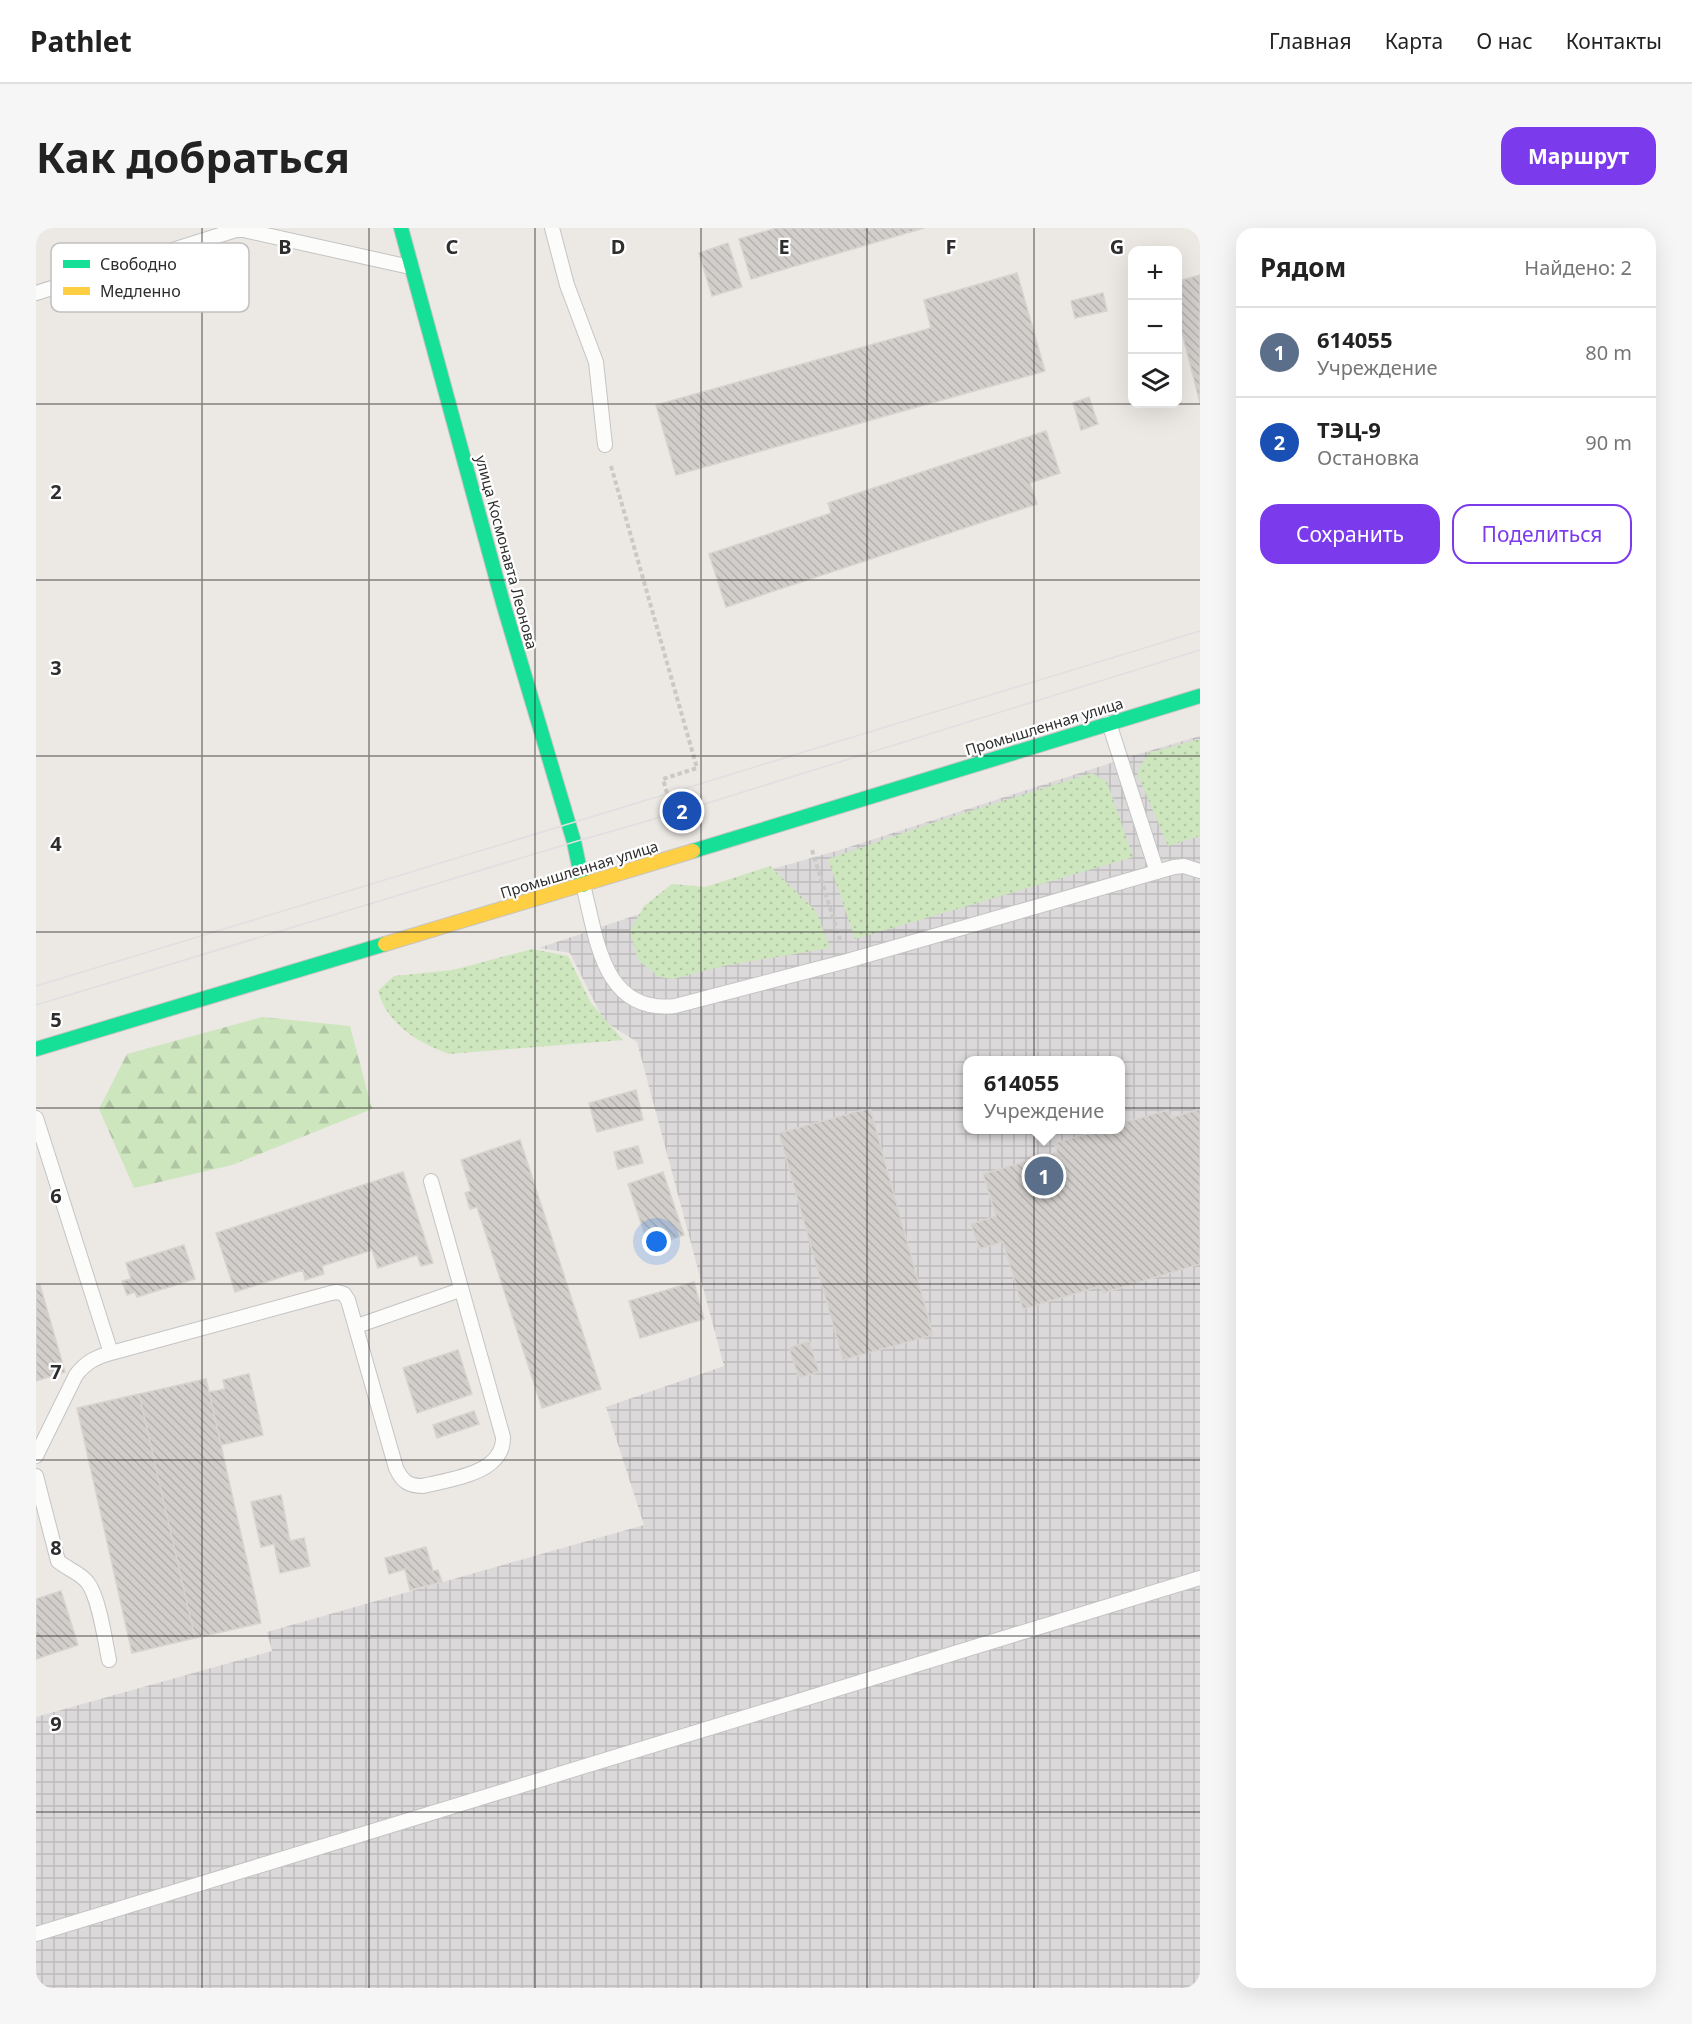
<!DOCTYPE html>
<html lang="ru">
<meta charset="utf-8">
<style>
:root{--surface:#fff;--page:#f6f6f6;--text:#222;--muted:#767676;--line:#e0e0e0;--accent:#7c3aed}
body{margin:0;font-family:"Noto Sans",sans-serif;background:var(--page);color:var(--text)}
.controls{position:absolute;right:18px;top:18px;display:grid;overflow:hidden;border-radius:12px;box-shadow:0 6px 24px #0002}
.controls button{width:54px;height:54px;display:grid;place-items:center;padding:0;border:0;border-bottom:2px solid var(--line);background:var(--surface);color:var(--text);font:30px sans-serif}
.you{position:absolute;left:621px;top:1014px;width:21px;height:21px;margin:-15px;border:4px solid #fff;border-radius:50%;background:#1a73e8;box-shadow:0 0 0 9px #1a73e833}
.badge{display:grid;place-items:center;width:39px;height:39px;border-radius:50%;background:var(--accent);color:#fff;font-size:20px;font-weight:700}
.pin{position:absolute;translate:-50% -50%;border:3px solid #fff;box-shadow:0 2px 6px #0006}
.popup{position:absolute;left:927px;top:828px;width:162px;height:78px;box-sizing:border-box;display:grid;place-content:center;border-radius:12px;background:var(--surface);filter:drop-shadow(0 2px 4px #0005);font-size:20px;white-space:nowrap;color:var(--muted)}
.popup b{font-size:22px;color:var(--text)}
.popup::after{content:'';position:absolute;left:50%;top:100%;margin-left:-12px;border:12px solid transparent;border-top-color:var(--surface)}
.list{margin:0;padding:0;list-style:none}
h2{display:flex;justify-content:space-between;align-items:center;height:78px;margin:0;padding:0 24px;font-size:26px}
h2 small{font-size:20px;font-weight:400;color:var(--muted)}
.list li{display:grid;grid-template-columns:39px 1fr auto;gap:18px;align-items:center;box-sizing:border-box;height:90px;padding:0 24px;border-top:2px solid var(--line)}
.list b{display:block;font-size:22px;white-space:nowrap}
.list p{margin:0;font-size:20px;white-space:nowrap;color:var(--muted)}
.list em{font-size:20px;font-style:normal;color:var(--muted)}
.actions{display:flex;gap:12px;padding:18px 24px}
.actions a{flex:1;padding:14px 0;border:2px solid var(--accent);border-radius:18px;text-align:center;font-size:21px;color:var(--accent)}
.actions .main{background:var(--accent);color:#fff}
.icon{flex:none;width:33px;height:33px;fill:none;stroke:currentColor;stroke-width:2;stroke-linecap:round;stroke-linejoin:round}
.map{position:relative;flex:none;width:1164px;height:1760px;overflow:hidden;border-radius:18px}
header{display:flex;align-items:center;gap:36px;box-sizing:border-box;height:84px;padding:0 30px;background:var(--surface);border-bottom:2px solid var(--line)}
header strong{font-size:28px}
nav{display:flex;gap:33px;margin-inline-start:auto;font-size:21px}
.intro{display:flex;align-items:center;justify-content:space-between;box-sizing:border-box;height:144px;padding:0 36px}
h1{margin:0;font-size:42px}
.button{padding:15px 27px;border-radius:18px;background:var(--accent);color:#fff;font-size:21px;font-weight:700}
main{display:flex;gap:36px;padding:0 36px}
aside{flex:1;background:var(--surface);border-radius:18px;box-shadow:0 6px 24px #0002}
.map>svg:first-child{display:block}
</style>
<header>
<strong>Pathlet</strong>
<nav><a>Главная</a><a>Карта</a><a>О нас</a><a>Контакты</a></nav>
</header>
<div class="intro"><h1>Как добраться</h1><a class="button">Маршрут</a></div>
<main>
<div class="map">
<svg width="1164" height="1760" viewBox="0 0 1164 1760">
<defs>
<pattern id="industrial-grid" width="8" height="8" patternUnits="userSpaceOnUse" patternTransform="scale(1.5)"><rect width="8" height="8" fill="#dcd9db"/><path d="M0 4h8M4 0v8" fill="none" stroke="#bdbbbc"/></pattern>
<pattern id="grass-dots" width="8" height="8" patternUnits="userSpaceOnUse" patternTransform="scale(1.5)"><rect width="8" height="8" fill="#cee6be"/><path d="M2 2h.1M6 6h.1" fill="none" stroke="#b1c6a4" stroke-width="1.8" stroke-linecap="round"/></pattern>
<pattern id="forest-firs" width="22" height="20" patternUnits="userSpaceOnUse" patternTransform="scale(1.5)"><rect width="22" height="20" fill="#cee6be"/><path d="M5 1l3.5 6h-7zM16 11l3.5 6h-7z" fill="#b1c6a4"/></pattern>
<pattern id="building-back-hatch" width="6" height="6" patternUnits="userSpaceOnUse" patternTransform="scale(1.5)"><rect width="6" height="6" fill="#d1cecb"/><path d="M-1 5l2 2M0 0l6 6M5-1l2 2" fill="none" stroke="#b4b1af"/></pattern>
</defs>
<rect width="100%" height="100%" fill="#ece8e4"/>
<path fill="url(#industrial-grid)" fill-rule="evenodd" d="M1164,508V1760H0V1489L236,1423L231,1404L608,1297L570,1179L688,1138L601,814L568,793L534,725L503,720L740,640L807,621L1106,525ZM932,832H1084V902H932Z"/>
<path fill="url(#grass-dots)" d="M1164,511V608L1132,618L1101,545L1112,525Z
M1056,545L1071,554L1097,629L819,711L792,631L896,595Z
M734,638L780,683L794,720L687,738L637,751L623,749L602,732L594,703L608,678L636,656L669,659Z
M496,721L532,728L555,775L587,812L413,826C382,815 351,796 342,763L358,748L417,742Z"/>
<path fill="url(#forest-firs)" d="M226,789L314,798L336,881L196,937L98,960L63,881L91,826Z"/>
<path fill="url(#building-back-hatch)" stroke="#d7d4d0" stroke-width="1.5" d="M740,0H888L715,51L703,11Z
M692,15L706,59L676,68L663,25Z
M981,45L1009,143L640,247L620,177L895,100L888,72Z
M1164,47V175L1142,89V53Z
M1067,65L1071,83L1039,90L1035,73Z
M1053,169L1062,196L1045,202L1037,175Z
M1010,203L1024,245L994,255L1001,276L690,379L673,326L795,285L792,275Z
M600,862L607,892L561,904L553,875Z
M834,880L897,1107L807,1132L743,905Z
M1164,881V1036L1067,1065L1065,1058L987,1081L967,1014L943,1021L935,996L960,988L947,946L1021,924L1019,915L1065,902H1084V896L1132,882L1135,890Z
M484,912L565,1161L506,1180L441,979L434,981L429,965L435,963L425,932Z
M602,918L607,935L582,941L578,924Z
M367,944L397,1035L385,1038L381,1027L342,1040L336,1022L286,1038L288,1046L269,1052L267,1042L199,1064L180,1005Z
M627,944L648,1007L613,1019L592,956Z
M148,1017L159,1051L101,1069L99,1064L91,1067L86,1053L95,1051L90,1035Z
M658,1054L668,1091L604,1110L593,1073Z
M4,1057L29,1144L0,1153V1058Z
M773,1113L783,1144L763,1150L753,1120Z
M422,1122L436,1166L381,1185L367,1140Z
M213,1146L227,1207L185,1217L173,1164L189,1161L187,1152Z
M170,1151L225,1395L159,1410L103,1166Z
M103,1166L159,1410L96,1425L41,1180Z
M438,1183L443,1196L401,1210L397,1197Z
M245,1267L254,1313L268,1310L274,1338L244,1345L238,1316L225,1319L215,1274Z
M390,1319L397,1343L402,1342L406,1354L374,1362L369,1341L353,1346L349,1330Z
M25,1363L42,1417L0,1431V1371Z"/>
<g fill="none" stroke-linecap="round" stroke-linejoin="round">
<defs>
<path id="lane" d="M516,0L531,57L560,134L569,217
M0,65L203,1L374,39
M1073,495L1121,644
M547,657C561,710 566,786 639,778L811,733L1138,639L1148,638L1164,643
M0,890L75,1125L295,1065L301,1064L308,1066L312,1072L360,1240C366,1253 372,1258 387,1258C414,1251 468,1246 467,1209L395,953
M321,1098L424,1062
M0,1228L40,1147C50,1134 60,1129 75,1125
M0,1248L22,1333C31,1341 45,1345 52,1355C63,1370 69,1412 73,1432
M0,1706L1164,1350"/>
<path id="fast" d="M365,0L467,375L538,614L547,657
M657,623L1164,468
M0,821L349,716"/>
<path id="slow" d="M349,716L657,623"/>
</defs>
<use href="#lane" stroke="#c5c4c5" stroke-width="16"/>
<use href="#fast" stroke="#c5c4c5" stroke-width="16"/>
<use href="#slow" stroke="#c5c4c5" stroke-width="16"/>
<path stroke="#c9c9c8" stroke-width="4" stroke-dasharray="4.5 3" stroke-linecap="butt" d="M575,238L661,540L627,551L639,594
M776,622L804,712"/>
<use href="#lane" stroke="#fcfcfb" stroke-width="14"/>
<use href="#fast" stroke="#16e098" stroke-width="14"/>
<use href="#slow" stroke="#ffcf43" stroke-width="14"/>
<path stroke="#dfdfe1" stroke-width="1.5" d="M0,758C388,640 776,523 1164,403
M0,777L538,614L646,583L1164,422"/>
</g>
<path fill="none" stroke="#2e2e2e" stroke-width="1.5" stroke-opacity="0.55" d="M166,0V1760M333,0V1760M499,0V1760M665,0V1760M831,0V1760M998,0V1760M0,176H1164M0,352H1164M0,528H1164M0,704H1164M0,880H1164M0,1056H1164M0,1232H1164M0,1408H1164M0,1584H1164"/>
<g text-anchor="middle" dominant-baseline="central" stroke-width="4.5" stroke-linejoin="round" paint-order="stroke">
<g font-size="15" fill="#2e2e2e" stroke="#fff">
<text transform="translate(471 324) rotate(75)">улица Космонавта Леонова</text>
<text transform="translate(1008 498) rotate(-17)">Промышленная улица</text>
<text transform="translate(543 641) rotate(-17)">Промышленная улица</text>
</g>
</g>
<rect x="15" y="15" width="198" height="69" rx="9" fill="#fff" stroke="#c0c0c0" stroke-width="1.5"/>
<rect x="27" y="32" width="27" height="8" fill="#16e098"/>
<rect x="27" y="59" width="27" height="8" fill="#ffcf43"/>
<g font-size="16" fill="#2e2e2e">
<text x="64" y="42">Свободно</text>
<text x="64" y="69">Медленно</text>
</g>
<g font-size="20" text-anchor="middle" font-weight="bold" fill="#2e2e2e" stroke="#fff" stroke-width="4.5" stroke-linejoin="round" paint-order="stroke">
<text x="249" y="26">B</text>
<text x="416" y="26">C</text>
<text x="582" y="26">D</text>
<text x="748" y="26">E</text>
<text x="915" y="26">F</text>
<text x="1081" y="26">G</text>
<text x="20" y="271">2</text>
<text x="20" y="447">3</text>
<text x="20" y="623">4</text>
<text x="20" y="799">5</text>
<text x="20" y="975">6</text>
<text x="20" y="1151">7</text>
<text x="20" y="1327">8</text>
<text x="20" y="1503">9</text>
</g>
</svg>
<div class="controls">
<button>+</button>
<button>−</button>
<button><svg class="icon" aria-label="layers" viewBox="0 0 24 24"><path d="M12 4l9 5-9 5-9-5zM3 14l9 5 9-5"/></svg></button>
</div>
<div class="you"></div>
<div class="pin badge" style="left:1008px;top:948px;background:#5c6f8a">1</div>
<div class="popup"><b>614055</b>Учреждение</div>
<div class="pin badge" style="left:646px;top:583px;background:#1a4fb4">2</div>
</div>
<aside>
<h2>Рядом<small>Найдено: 2</small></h2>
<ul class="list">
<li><span class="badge" style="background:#5c6f8a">1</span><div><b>614055</b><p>Учреждение</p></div><em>80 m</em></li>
<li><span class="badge" style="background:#1a4fb4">2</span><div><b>ТЭЦ-9</b><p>Остановка</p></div><em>90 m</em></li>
</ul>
<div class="actions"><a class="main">Сохранить</a><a>Поделиться</a></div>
</aside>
</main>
